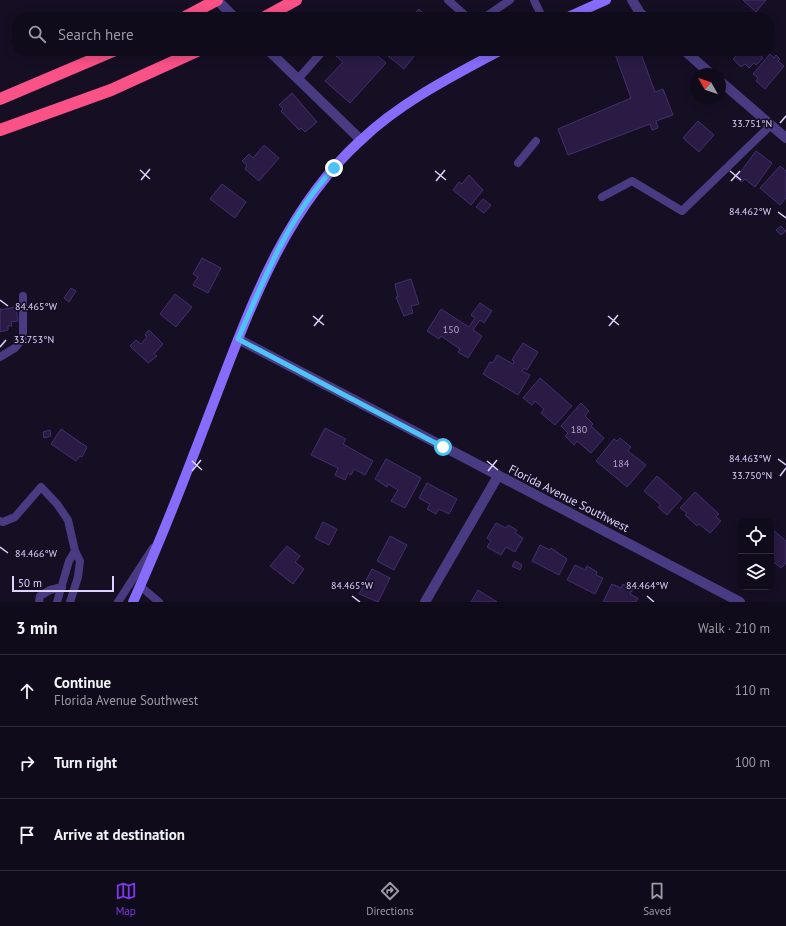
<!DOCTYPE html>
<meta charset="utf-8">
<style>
:root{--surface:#100b1b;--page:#191424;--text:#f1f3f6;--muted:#9c9ba3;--line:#302b3a;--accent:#7c3aed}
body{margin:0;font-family:"PT Sans",sans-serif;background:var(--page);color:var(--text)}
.controls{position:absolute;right:12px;bottom:12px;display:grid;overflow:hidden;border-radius:8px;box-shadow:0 2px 10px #0003}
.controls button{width:36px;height:36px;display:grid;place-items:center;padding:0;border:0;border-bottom:1px solid var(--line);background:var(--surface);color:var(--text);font:20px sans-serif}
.compass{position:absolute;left:690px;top:68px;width:36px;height:36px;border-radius:50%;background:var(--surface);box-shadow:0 2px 10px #0003;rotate:310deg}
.scale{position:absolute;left:12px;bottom:10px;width:102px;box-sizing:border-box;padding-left:4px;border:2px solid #ded3fe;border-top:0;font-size:11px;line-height:14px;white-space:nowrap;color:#ded3fe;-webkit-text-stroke:3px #160f24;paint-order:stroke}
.stop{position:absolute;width:12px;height:12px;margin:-9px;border:3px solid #4fc3f7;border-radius:50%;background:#fff}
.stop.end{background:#4fc3f7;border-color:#fff;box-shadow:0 1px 4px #0008}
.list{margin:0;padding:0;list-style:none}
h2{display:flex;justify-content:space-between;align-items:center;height:52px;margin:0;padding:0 16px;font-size:17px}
h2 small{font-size:13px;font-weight:400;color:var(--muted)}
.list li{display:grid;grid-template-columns:26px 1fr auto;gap:12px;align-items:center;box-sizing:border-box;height:72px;padding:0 16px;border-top:1px solid var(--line)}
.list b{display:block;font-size:15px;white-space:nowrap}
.list p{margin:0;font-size:13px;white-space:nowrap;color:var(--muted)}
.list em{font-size:13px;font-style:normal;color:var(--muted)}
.icon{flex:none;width:22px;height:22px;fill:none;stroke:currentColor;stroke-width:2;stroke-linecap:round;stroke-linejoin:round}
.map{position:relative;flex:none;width:786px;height:602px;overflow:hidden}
.search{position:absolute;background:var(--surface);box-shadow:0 2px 10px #0003;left:12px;right:12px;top:12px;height:44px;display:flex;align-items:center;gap:10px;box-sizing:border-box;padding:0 14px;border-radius:16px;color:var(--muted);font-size:15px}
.sheet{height:268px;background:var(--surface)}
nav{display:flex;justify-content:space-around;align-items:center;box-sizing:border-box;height:56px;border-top:1px solid var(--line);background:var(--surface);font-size:11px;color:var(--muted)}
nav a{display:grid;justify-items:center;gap:2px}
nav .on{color:var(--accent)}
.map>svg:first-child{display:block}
</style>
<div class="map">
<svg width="786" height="602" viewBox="0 0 786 602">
<rect width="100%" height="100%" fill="#160f24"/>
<path fill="#2a1b44" stroke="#452e6f" d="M743,0H766L756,12Z
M419,9L427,17H408L414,12L415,13Z
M330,51H372L386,63L350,103L325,81L343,62Z
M382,51H410L415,55L404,69Z
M614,51H640L655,92L663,89L673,115L656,121L658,128L652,130L650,124L568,155L558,129L631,98Z
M763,51L759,54L763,58L756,65L754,63L749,68L745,64L741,67L733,59L737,55L734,51Z
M770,54L774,58L776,55L780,59L778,61L784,66L765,89L756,81L758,78L753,74Z
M292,93L317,122L305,132L301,128L299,130L281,111L283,109L279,105Z
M698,121L714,135L699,152L683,138Z
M264,145L279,158L259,181L245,169L247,165L242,161L249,154L253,158Z
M756,151L772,163L755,187L745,179L742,182L736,178Z
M780,166L786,171V198L780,205L760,188Z
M469,175L483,190L471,205L453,190L459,182L462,184Z
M222,184L246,202L235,218L210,199Z
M483,199L491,205L484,213L476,207Z
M781,226L786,231L781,235L776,230Z
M202,258L221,268L208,293L193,285L198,277L193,274Z
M411,279L419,304L411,306L413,313L404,316L396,297H398L395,284Z
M71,288L76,291L69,302L64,298Z
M175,294L192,307L176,327L160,314Z
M480,303L492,311L484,323L480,320L473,330L482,336L468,358L458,352L460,349L441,336L439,339L427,331L441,309L469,327L475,318L471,315Z
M16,307L18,321L11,322L12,326H8V330L0,332V308V310Z
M149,330L163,344L154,354L157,356L148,363L130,346L136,340L141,344L147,337L145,335Z
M523,343L538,352L527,370L524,368L522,371L530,375L518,395L483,374L490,362L493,363L497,355L513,364L514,361L512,360Z
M540,378L572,406L555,425L541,413L544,409L535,401L532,405L523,398Z
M581,403L589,411L585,416L593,424L591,426L604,438L591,453L577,441L574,445L565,436L568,433L561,426Z
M325,428L346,439L343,444L373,461L365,475L354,469L351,475L348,473L345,480L335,475L338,468L311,455Z
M61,429L87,447L82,457L80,456L76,461L51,444Z
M50,430L51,436L44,438L43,432Z
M620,438L631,447L628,451L646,465L627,487L596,461L614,439L617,441Z
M386,459L421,478L405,508L391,501L398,490L388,484L387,487L375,479Z
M657,476L682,498L667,515L658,507L661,505L644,491Z
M427,483L457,499L449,514L439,509L436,514L427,509L430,504L419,498Z
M695,492L719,514L716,517L721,521L710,533L699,524L697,526L685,515L687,513L680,508Z
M323,522L337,529L329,545L315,538Z
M496,523L506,528L508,525L517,530L515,533L523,538L515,552L506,547L501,555L487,547L491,541L487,538Z
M771,528L786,541V563L781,568L771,560L773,557L771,556Z
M390,536L407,545L394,570L377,561Z
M540,545L550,550L551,548L567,559L559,575L532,561Z
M287,546L300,556L295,562L304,569L293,584L270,566Z
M515,561L522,565L520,570L512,566Z
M575,565L585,570L587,566L597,572L596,575L603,578L595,594L567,580Z
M372,569L390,578L378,602L359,594Z
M612,584L621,588L623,584L633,589L630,594L638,598L636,602H603Z
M478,590L497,602H471Z"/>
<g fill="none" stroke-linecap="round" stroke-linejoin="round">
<path stroke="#493b81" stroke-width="8" d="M448,0L467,17
M534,0L542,17
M485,17L510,0
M298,79L321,53
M518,163L536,141
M602,197L632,181L682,211L771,125
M0,357L15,348L23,338V296
M0,521L3,522L15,517L41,487L57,504L68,520L75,551L80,561L78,577L70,602
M140,586L159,602
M39,602L40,596L50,590L62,587
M57,602L69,561L75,551
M118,602L153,548"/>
<path stroke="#493b81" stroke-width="10" d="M217,0L234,17
M632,0L640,13L645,17
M269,51L361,140
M685,51L711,74
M720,81L786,138
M238,339L740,602
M425,602L498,476"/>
<path stroke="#876cfb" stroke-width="10" d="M568,17L606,0
M133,602C164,533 191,462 218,391C253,300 287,207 361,140C401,102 451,77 499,51"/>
<path stroke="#fa5187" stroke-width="12" d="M185,17L217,0
M265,17L296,0
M0,99L113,51
M0,130L111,90L197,51"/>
</g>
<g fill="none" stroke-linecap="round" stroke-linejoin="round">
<path stroke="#4fc3f7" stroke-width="5" d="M334,168C288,217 264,279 238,339L443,447"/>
</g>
<path fill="none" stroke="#ded3fe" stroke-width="1.5" d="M780,123L786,116M140,170L150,179M435,171L446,180M730,171L741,180M141,180L150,169M436,181L445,170M731,181L740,171M778,212L786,218M0,300L8,306M313,316L324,325M608,316L619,325M314,326L323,315M609,326L618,315M0,347L6,340M778,459L786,465M192,461L202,470M487,461L498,470M192,471L201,460M488,471L497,460M780,476L786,468M0,547L8,553M352,596L360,602M647,596L654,602"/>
<g text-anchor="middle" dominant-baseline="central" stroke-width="3.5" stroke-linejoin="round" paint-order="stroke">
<g font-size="10" fill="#b1a5d0">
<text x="451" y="329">150</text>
<text x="579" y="429">180</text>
<text x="621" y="463">184</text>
</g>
<g font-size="12" fill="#ded3fe" stroke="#160f24">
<text transform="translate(569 498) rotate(27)">Florida Avenue Southwest</text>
</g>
</g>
<g font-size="10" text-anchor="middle" fill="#ded3fe" stroke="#160f24" stroke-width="3.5" stroke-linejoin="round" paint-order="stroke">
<text x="752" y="127">33.751°N</text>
<text x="750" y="215">84.462°W</text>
<text x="36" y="310">84.465°W</text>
<text x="34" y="343">33.753°N</text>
<text x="750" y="462">84.463°W</text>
<text x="752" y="479">33.750°N</text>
<text x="36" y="557">84.466°W</text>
<text x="352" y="589">84.465°W</text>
<text x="647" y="589">84.464°W</text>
</g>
</svg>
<div class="controls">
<button><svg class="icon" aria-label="locate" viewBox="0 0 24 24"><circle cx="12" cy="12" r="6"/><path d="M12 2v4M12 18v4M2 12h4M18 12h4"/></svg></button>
<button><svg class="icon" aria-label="layers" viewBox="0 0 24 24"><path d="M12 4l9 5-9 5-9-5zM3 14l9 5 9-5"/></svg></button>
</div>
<svg class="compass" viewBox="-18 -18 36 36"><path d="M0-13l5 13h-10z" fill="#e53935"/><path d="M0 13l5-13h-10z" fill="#9c9ba3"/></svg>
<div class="scale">50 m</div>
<div class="stop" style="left:443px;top:447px"></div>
<div class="stop end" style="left:334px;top:168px"></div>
<div class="search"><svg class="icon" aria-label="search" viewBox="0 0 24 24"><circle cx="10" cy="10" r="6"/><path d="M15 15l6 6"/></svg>Search here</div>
</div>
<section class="sheet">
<h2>3 min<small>Walk · 210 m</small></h2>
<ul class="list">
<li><svg class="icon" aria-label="ahead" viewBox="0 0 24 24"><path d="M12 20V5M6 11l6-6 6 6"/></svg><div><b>Continue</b><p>Florida Avenue Southwest</p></div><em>110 m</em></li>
<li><svg class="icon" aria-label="right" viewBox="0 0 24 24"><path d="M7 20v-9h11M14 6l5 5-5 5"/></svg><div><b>Turn right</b></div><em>100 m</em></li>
<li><svg class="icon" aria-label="arrive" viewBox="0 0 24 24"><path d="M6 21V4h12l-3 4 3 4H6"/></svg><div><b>Arrive at destination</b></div></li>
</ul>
</section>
<nav>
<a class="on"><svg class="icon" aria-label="map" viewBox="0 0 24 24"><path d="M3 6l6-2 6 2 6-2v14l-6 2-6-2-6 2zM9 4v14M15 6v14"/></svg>Map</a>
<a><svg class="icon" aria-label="directions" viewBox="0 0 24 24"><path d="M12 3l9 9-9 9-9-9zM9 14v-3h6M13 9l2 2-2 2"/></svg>Directions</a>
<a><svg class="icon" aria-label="saved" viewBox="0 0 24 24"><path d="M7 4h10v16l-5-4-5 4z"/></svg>Saved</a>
</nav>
